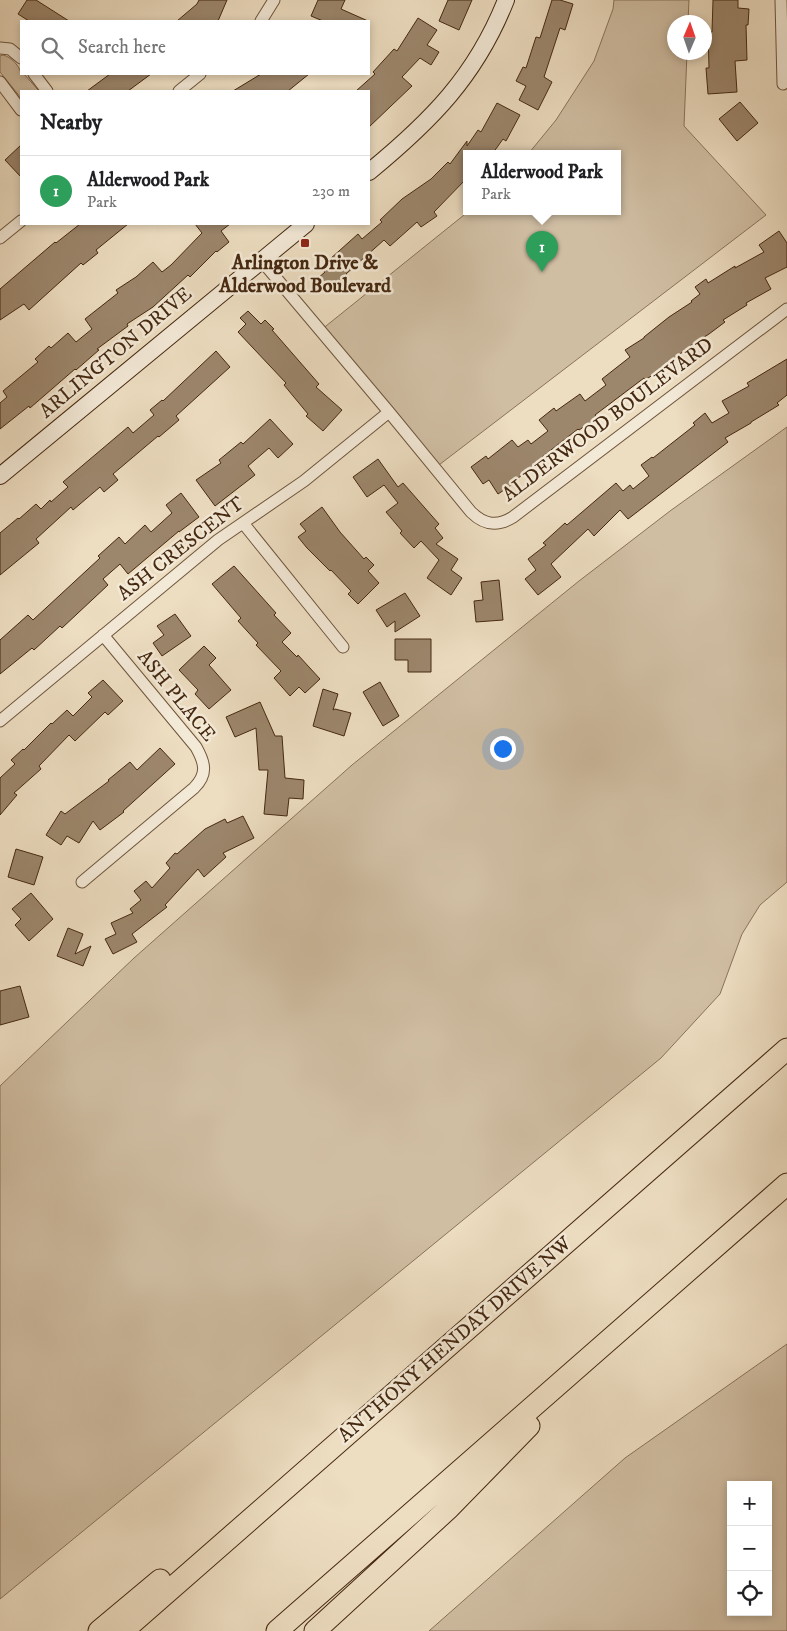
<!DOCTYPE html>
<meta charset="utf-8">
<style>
:root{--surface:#fff;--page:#f6f6f6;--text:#202124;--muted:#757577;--line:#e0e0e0;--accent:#7c3aed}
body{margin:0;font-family:"IM FELL DW Pica",serif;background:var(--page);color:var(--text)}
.controls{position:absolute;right:15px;bottom:15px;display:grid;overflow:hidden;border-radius:0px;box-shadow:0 2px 8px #0003}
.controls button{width:45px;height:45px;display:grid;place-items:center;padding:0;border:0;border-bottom:1px solid var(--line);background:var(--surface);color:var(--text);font:25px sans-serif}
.compass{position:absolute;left:667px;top:15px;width:45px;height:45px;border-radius:50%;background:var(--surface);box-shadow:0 2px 8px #0003;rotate:2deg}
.you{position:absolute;left:502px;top:748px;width:18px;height:18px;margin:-12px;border:4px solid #fff;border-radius:50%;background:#1a73e8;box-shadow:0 0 0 8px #1a73e833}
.badge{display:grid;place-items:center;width:32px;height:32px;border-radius:50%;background:var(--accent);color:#fff;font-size:16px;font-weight:700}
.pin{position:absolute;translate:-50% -41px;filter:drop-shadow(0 1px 2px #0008)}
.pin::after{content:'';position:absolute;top:26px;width:18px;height:15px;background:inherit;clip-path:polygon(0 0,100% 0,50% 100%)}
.popup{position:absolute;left:463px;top:150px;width:158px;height:65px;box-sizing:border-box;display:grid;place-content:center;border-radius:0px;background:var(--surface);filter:drop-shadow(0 1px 4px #0005);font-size:16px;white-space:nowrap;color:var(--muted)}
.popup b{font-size:19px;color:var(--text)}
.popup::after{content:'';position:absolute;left:50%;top:100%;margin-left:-10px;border:10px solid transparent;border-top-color:var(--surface)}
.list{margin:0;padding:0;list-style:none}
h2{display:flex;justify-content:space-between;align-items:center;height:65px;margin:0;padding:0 20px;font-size:21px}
h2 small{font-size:16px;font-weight:400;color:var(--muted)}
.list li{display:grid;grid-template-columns:32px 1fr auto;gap:15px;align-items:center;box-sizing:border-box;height:70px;padding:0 20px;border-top:1px solid var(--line)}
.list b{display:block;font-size:19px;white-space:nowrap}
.list p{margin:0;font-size:16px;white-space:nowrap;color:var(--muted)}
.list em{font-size:16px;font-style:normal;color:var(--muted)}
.icon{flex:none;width:28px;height:28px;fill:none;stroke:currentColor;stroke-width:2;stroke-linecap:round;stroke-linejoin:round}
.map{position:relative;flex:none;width:787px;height:1631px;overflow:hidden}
.search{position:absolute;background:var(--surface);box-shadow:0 2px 8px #0003;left:20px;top:20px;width:350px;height:55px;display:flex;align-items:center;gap:12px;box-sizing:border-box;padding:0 18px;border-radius:0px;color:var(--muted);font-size:19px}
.panel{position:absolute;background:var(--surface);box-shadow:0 2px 8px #0003;left:20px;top:90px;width:350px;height:135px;border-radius:0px}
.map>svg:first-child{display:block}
</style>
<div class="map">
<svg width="787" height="1631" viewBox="0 0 787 1631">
<rect width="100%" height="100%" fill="#edddc1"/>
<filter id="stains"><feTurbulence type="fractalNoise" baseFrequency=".004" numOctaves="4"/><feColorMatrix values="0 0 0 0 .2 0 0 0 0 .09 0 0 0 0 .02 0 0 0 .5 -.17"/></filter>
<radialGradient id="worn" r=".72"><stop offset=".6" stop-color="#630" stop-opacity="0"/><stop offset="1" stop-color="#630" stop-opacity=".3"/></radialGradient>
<path fill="#d0bea3" stroke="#8a735a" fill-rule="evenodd" d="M614,0H689L688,22H674V52L687,53L684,126L766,215L435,468L321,330L469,211H617V153H529L556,120L594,61L613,9Z
M3,55C11,57 20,66 21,74H24L39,91H21V98L0,72V56Z
M787,427V882L760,905L742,934L720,994L661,1058L0,1599V1086L134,958L352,765L579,581L670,511Z
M787,1344V1631H429L625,1458ZM731,1485H768V1612H731Z"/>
<path fill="#9c866c" stroke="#452810" d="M27,0H36L69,21H29L18,14Z
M199,0H227L218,21H177L197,4Z
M318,0H345L341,9L368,21H323L311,16Z
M448,0H472L459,30L439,21Z
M552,0H560L573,4L565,30L560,28L544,77L552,82L538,110L519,100L526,86L516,81L523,67L526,68L536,37L540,38Z
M713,0H738V8L749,9L748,25H746L747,60L735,61L737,92L708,94L706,68H709L708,32H712Z
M418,18L437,30L427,45L439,52L431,65L420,58L402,77L412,86L369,127V91H356L375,74L373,72L394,49L397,51Z
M110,74H151L128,91H87Z
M261,74H309L288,91H233Z
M740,102L758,123L737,141L719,119Z
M497,103L520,115L506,141L503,139L493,153H467V178L434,212L437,216L421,227L417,222L390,246L384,240L346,274L348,277L329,294L317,279L325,272L320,268L358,234L362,239L382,222L380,220L402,199L431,179L448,162L450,164L467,141V146L478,130L481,132Z
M21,145V177L5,160Z
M80,224H128L96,250L98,253L83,265L81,263L29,310L24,304L0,320V289L55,242L56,243Z
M195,224H230L221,231L229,242L217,252L216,251L190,277L188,275L153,307L127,324L128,326L97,349L99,350L76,370L75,369L30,408L29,406L0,429V403L7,397L3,391L38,362L35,359L49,346L51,348L68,333L76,342L92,329L85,319L118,293L116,290L136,277L153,262L162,272L171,265L202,233Z
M779,231L787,243V267L765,278L771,289L746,303L747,305L723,320L725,322L709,334L690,346L659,371L645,380L644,378L595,415L597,418L579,430L578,429L542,457L543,458L512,483L513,484L498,494L489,480L483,484L471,467L486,456L488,459L512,440L518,447L528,440L531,444L548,431L539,420L554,408L556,411L580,394L585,401L606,385L602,379L630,357L625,350L644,338V337L669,317L692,302L691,301L700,294L695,287L706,279L708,283L735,266V268L764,252L759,245Z
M248,311L261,324L265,320L274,329L272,330L319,384L316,387L342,410L323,431L306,416L308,414L284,385L286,383L238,332L246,324L240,318Z
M216,351L230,367L176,416L179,420L159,437L158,436L113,474L118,480L104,492L100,487L73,510L71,507L36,539L39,543L0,575V533L18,518L19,519L36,504L41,509L50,500L51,502L68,487L63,482L128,427L133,433L154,415L150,410L162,400L163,401Z
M787,359V395L777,403L779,405L751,422V423L725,438L728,442L628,519L620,510L594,536L588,529L551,564L561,577L538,595L525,579L536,570L528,559L546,545L543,543L565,523L567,525L616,483L623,491L630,485L633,489L649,476L641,465L652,457L653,458L695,425L693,423L705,413L712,423L729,413L722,401L749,386L747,383Z
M270,419L293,444L278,458L269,448L248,466L255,475L215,506L196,480L221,463L219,460L241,442L243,444Z
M378,459L398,487L403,483L439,524L435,528L443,538L436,544L458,559L451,570L462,578L451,595L427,578L439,560L421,541L414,548L400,533L402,531L386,512L398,503L384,485L367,497L353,477Z
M181,493L199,517L179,532V531L128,574L120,564L103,579L108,585L62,628L60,626L34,650L32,648L0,674V640L28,615L33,620L100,558L98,556L119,537L125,544L145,525L151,532L172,513L166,505Z
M322,507L340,532L364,559L366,557L374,565L368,571L379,583L358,604L348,594L351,591L331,570L330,571L307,548L298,537L306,531L300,524Z
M234,566L276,613L274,615L291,633L282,642L297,657L298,655L320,679L305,693L299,687L290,696L274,678L281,671L256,645L258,643L238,621L241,618L212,584Z
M499,580L503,620L476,622L474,601L483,600L481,582Z
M405,593L420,616L395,632V621L387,627L376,610Z
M175,614L191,636L162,656L153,643L164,635L157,626Z
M395,639H431V672H408V660H395Z
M204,646L216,658L209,665L231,690L209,709L195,694L198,690L179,670Z
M103,680L123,701L108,715L105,712L75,741L69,735L39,766L41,769L14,793L17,795L0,815V778L15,764L11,760L23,749L24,750L51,723L52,724L67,710L73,716L92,697L88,693Z
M380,682L399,716L383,726L363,692Z
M323,689L338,694L333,710L335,709L351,713L344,736L313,726Z
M260,702L275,736H282L285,778L304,780L303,799L289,798L287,816L264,814L268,770H259L256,728L235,737L226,717Z
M160,748L175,764L123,811L124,812L100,830L93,821L79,843L67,836L61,845L46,835L61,811L65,814L109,781L108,780L130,762L137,770Z
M243,816L254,838L223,853L226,857L204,877L198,869L165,905L167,907L132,934L137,942L113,954L105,939L116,934L111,923L133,913L130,909L141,900L134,891L146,881L152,888L170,868L166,863L175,853L177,854L205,829L225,819L227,823Z
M16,849L43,857L34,885L8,877Z
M31,893L53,919L29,941L15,925L21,919L12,909Z
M68,928L83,934L75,954L91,946L83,966L57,956Z
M20,986L29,1017L0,1025V991Z"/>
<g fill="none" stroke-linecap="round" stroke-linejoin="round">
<defs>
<path id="street" d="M781,0L783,84
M261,21L274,0
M0,48L10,49L21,58
M34,74L47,91
M0,82L21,110
M179,91L200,74
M0,238L21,221
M261,260L389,412L471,512C484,525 497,527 513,517L787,309
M243,523L343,647
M0,721L218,540L304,481L389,412
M82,882L194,788C208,774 205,763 196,747L103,635"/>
<path id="secondary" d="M369,172C431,121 476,76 506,0
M0,476L306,224"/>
<path id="highway" d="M99,1631L160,1580
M123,1631L787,1049
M277,1631L787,1184
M315,1631L449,1508L529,1426"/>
</defs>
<use href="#street" stroke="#6f553c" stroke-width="13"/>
<use href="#secondary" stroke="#452810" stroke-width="18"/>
<use href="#highway" stroke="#452810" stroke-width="23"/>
<use href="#street" stroke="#f3e9d7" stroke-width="11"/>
<use href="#secondary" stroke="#f3e9d7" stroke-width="16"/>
<use href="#highway" stroke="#edddc1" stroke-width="21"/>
</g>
<rect fill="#8f2418" stroke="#f3e9d7" stroke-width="2" x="300" y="238" width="10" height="10" rx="2.5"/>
<g text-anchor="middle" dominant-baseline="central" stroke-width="5" stroke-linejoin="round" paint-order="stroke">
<g font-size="20" font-weight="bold" fill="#452810" stroke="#f3e9d7">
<text x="305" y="263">Arlington Drive &amp;<tspan x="305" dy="23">Alderwood Boulevard</tspan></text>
</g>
<g font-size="20" fill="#452810" stroke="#f3e9d7">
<text transform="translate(116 353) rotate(-40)">ARLINGTON DRIVE</text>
<text transform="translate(608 420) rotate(-37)">ALDERWOOD BOULEVARD</text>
<text transform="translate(181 549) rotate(-38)">ASH CRESCENT</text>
<text transform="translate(176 696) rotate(51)">ASH PLACE</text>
<text transform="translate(455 1340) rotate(-41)">ANTHONY HENDAY DRIVE NW</text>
</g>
</g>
<rect width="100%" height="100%" filter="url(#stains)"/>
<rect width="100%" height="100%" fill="url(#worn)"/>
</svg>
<div class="controls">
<button>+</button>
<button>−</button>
<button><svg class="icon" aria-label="locate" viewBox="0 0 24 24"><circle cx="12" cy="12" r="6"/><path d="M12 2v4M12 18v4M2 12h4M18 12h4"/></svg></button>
</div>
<svg class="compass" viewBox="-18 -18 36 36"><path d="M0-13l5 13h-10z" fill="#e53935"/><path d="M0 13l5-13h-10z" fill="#757577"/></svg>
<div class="you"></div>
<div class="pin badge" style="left:542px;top:272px;background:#2e9e5b">1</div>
<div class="popup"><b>Alderwood Park</b>Park</div>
<div class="search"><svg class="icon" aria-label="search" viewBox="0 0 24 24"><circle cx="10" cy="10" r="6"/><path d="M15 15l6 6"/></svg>Search here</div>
<section class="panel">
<h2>Nearby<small></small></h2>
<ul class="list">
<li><span class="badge" style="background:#2e9e5b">1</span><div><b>Alderwood Park</b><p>Park</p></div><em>230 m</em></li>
</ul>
</section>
</div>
